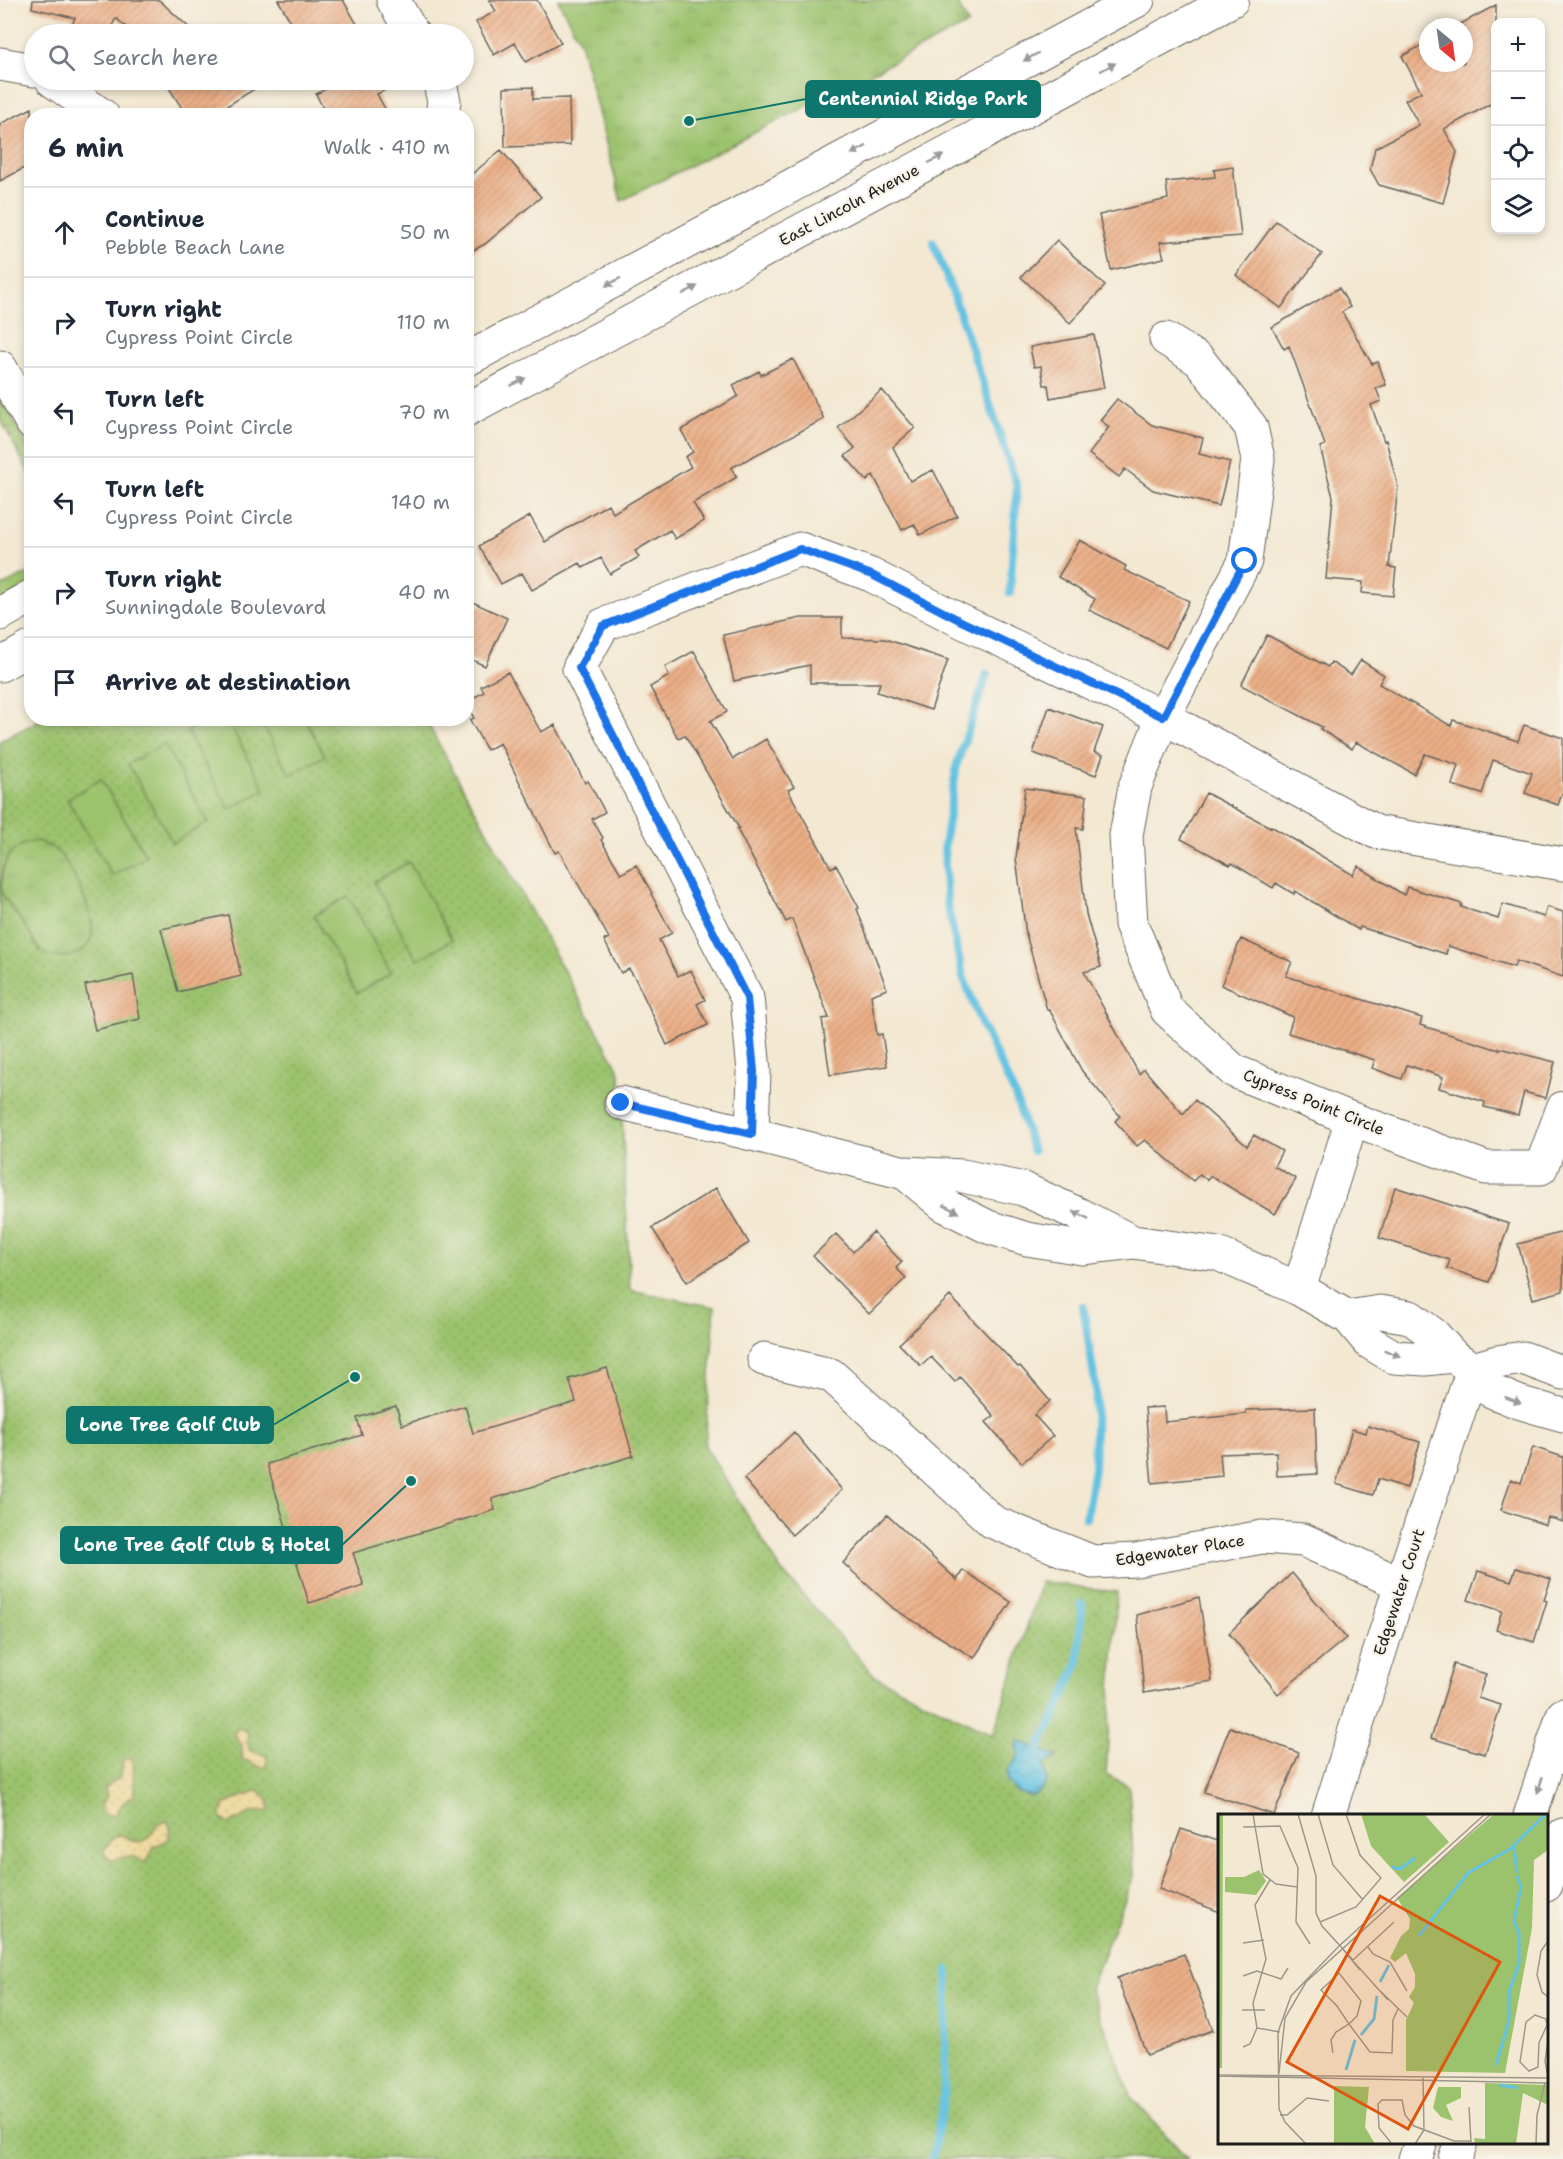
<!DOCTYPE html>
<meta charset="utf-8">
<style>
:root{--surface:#fff;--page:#f6f6f7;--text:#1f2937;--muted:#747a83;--line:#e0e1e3}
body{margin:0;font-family:"Shantell Sans",sans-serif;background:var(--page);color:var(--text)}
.controls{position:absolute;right:18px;top:18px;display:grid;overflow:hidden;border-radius:12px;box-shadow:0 3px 9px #0003}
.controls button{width:54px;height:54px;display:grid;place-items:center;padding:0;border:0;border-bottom:2px solid var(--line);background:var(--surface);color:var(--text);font:30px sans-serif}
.compass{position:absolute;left:1419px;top:18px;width:54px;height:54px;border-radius:50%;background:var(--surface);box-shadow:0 3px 9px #0003;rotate:151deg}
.stop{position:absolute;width:18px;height:18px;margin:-14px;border:4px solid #1a73e8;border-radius:50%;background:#fff}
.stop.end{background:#1a73e8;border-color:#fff;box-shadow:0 2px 6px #0008}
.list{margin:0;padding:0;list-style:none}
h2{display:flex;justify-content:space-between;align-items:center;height:78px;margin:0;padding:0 24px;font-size:26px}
h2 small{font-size:20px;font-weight:400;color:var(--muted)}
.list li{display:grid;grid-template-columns:39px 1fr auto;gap:18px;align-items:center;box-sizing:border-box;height:90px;padding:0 24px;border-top:2px solid var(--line)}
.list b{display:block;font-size:22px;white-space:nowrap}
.list p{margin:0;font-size:20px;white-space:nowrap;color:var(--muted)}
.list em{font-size:20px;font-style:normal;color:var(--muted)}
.icon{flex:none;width:33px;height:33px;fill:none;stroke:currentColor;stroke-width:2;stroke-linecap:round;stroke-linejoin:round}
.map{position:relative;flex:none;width:1563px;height:2159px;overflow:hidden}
.search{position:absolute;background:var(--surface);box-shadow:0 3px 9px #0003;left:24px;top:24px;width:450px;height:66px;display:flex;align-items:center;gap:15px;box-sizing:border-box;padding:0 21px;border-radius:33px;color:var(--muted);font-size:22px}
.panel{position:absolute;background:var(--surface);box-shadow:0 3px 9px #0003;left:24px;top:108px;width:450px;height:618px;border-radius:24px}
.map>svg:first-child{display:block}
</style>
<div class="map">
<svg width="1563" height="2159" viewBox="0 0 1563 2159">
<defs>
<pattern id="grass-dots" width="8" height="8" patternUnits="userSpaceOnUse" patternTransform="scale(1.5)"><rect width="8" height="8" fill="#9bc26d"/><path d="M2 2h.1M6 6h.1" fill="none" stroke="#85a65e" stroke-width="1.8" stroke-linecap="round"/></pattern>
<pattern id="sand-dots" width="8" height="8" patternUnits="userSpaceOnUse" patternTransform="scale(1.5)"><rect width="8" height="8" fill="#eeda9e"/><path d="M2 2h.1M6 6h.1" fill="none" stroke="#ccba88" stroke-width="1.8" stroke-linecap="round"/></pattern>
<pattern id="park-tufts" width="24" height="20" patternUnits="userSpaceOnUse" patternTransform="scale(1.5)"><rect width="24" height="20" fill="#9bc26d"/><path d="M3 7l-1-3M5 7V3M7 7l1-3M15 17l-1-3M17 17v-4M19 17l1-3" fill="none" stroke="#85a65e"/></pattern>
<pattern id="water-waves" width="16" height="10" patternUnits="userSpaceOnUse" patternTransform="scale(1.5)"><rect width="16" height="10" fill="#64c2e2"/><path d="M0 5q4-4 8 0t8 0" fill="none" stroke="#56a6c1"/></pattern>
<pattern id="building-hatch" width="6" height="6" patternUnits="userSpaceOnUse" patternTransform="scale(1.5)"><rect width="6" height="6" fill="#ebaf87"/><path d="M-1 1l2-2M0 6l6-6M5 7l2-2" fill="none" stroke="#c99674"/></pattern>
</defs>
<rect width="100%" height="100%" fill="#f7f3e8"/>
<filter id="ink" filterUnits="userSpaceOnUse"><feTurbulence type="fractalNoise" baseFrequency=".0167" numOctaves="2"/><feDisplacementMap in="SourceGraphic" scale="12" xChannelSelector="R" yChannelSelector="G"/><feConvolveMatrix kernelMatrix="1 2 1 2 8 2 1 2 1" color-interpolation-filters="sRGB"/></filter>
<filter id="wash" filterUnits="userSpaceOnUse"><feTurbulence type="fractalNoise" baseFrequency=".008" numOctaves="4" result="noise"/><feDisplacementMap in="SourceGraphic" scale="24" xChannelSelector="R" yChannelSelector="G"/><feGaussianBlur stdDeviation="1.35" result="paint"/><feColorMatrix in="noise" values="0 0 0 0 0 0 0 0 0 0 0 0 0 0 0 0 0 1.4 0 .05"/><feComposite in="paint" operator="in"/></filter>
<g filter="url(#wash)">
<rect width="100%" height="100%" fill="#f3e8d2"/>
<path fill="url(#grass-dots)" stroke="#5c6f44" stroke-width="1.5" d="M42,719H425L620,1072L630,1290L715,1307L705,1446L781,1570L876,1677L993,1735L1041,1582L1117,1592L1106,1774L1129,1786L1134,1876L1090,1989L1132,2098L1188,2159H0V741Z"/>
<path fill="url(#sand-dots)" stroke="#857b5d" stroke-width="1.5" d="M240,1728L248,1732L247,1742L250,1751L265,1755L267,1758L266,1766L263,1768L242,1759V1746L234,1735L236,1730Z
M128,1757L133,1759L134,1795L122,1804L114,1816L103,1813L101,1806L107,1796L105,1788L121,1776L123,1760Z
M258,1790L269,1800V1809L268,1811L252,1812L229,1824L221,1819V1814L225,1804Z
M168,1821L170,1829L168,1839L154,1847L147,1861L143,1862C128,1852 128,1857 112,1860L105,1855L104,1850L113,1838L120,1835C127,1835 127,1839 133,1841C146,1845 152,1833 157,1824Z"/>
<path fill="url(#park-tufts)" stroke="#5c6f44" stroke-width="1.5" d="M558,0H956L968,24L621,201L580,42Z
M0,395L31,453V477L0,418Z
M31,572V586L0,601V587Z
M37,841C43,843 49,845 54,849C70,861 93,911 92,932C91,957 54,965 38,948C35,945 34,939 31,936C23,921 11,908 2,894C0,864 7,845 37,841Z"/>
<path fill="#9bc26d" stroke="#5c6f44" stroke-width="1.5" d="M210,719H227L265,790L229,809L187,731Z
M260,719H305L325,756L290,775Z
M164,744L208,822L173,843L128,764Z
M101,779L146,856L112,876L67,799Z
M409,862L452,940L417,960L374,882Z
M348,896L391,973L357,993L314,916Z"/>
<path fill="url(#water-waves)" stroke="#406f7f" stroke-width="1.5" d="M1018,1741L1057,1756L1044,1765L1047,1780L1042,1790L1032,1796L1018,1793L1007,1781V1772L1020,1754L1017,1747Z"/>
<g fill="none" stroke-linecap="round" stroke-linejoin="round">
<path stroke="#64c2e2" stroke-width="8" d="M933,242L954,296L1017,486L1010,593
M987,674L957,764L944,846L947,904L963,976L981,1023L1015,1095L1033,1151
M1083,1306L1096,1389L1094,1468L1086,1518
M1034,1757L1059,1708L1078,1663L1082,1604
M932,2159L943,2103L948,1970"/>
</g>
<g id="blocks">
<path fill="url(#building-hatch)" d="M33,0H159L196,34H134L116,18L108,34H92L72,25L75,18L32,8Z
M278,0H343L358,26L343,34H298Z
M489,0H537L561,43L526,62L515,43L494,55L476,22L496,11Z
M1496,5V101L1444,129L1457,152L1443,203L1379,185L1370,169L1375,148L1419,125L1405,100L1421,92L1402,56L1428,42V63H1464V27H1455Z
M164,80H269L211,116H187Z
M344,80H406L377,94L389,116H327L316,94Z
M533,87V99L569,98L570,145L505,147L504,88Z
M32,108V164L0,181V124Z
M501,150L541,197L485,244L466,254V179Z
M1233,167L1241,236L1160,242L1164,258L1111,270L1099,215L1168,199L1166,182L1215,177L1214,170Z
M1276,221L1322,254L1281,308L1236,275Z
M1057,240L1105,286L1070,323L1021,277Z
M1339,288L1350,307L1342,312L1372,364L1378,362L1386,385L1376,388L1381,401L1371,405L1384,441L1386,440L1398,487L1389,567L1396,568L1393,596L1362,593L1363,582L1326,579L1333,497L1320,447L1325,445L1289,346L1284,349L1272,327Z
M1094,335L1104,388L1050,398L1048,385H1044L1041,366L1034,367L1030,347Z
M793,359L824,419L731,468L737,477L693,503L704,521L675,539L670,530L635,551L639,557L610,574L601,558L583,568L580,563L532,590L522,573L501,584L479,546L530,516L545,542L608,504L613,513L691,467L685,457L693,452L681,430L738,396L733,385L759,371L761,375Z
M882,390L915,428L893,447L910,481L933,470L957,516L920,535L914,524L902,530L873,475L867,481L845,456L855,448L838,428Z
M1117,399L1152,425L1203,438L1199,454L1230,462L1219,506L1153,490L1125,469L1119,477L1089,454L1109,427L1100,420Z
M1080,540L1126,566L1124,570L1189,601L1166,648L1089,610L1095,599L1058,577Z
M466,599L507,618L485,666L466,657Z
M801,618H842V638L885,639L948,660L931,710L877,692L880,683H810V665L734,681L723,635Z
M1267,635L1328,667L1331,662L1351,675L1361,660L1384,675L1379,684L1451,726L1453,720L1518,741L1524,725L1563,738V791L1558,805L1525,793L1532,773L1493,760L1482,794L1452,785L1458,765L1425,754L1414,774L1356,742L1352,749L1320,729L1322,727L1241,685Z
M694,651L727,712L710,721L733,759L766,739L794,787L788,790L831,868L836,865L859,908L857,909L887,989L871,995L877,1035L882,1034L887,1066L830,1075L822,1019L829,1018L792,919L786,922L737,829L739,828L685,735L678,738L650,687L669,676L665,667Z
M508,672L541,732L555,725L585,783L588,781L605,812L592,819L603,838L601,840L621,874L636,865L652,893L651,894L672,933L659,940L678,976L691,970L705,1000L697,1004L708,1025L667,1045L635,978L629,969L621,973L604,940L609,938L559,851L555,853L500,743L487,750L470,720L474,718L466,702L484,692L481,686Z
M1049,707L1103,727L1094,752L1103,755L1096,775L1033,753Z
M1025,788L1087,796L1083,829L1076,828L1086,914L1101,967L1084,972L1139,1074L1144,1069L1183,1114L1195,1100L1247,1146L1254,1135L1282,1151L1274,1166L1296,1179L1275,1214L1211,1176L1207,1180L1200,1174L1193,1181L1145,1140L1137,1146L1115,1121L1120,1116L1082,1071L1049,1009L1047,1010L1026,934L1016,858Z
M1206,793L1270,827L1271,826L1353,875L1358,866L1404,895L1407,887L1462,904L1461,907L1498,919L1503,904L1544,917L1547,907L1563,912V977L1516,961L1514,967L1448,946L1446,954L1360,927L1359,930L1295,891L1294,894L1276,883L1273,888L1232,863L1230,865L1181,839Z
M228,915L241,976L178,992L161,929Z
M1241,939L1292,962L1286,976L1422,1018L1420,1025L1499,1050V1048L1555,1062L1546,1098L1524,1092L1518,1115L1484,1107L1485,1102L1439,1088L1443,1077L1407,1065L1402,1079L1372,1068L1375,1060L1288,1033L1293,1017L1221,985Z
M133,975L140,1019L95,1030L85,985Z
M1395,1187L1509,1224L1489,1282L1447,1268L1450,1260L1379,1238Z
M716,1188L749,1243L687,1282L652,1228Z
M873,1232L902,1262L896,1268L906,1278L869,1314L813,1256L836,1234L853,1252Z
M1563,1232V1291L1533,1299L1518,1244Z
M950,1296L1018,1367L1020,1366L1050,1401L1034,1415L1053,1436L1022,1463L986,1422L994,1416L960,1377L955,1382L931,1357L921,1366L899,1344Z
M607,1368L633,1456L492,1499L495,1510L353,1553L364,1586L309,1603L267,1464L362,1435L357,1418L396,1406L402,1425L465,1406L473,1433L576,1402L569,1379Z
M1164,1407L1165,1422L1246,1414V1410L1315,1408L1317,1474L1277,1476L1276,1452L1220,1454L1222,1476L1152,1483L1145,1408Z
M1368,1426L1420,1442L1407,1488L1378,1479L1373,1495L1336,1484L1352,1429L1366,1433Z
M794,1432L842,1490L792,1535L744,1479Z
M1533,1447L1563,1457V1522L1548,1517L1546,1525L1501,1510L1511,1479L1521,1483Z
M887,1515L957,1580L963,1570L1011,1602L974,1658L894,1609L843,1563Z
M1516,1568L1551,1579L1544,1600L1547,1601L1534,1642L1496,1630L1502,1611L1468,1600L1478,1571L1511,1581Z
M1292,1573L1346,1638L1278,1694L1229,1633Z
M1199,1597L1212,1681L1144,1693L1137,1615Z
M1454,1664L1486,1674L1478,1698L1501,1705L1485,1754L1431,1738Z
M1230,1727L1299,1753L1274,1815L1204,1792Z
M1181,1829L1220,1842V1912L1159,1889Z
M1184,1954L1213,2030L1147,2055L1117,1978Z"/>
</g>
</g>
<g filter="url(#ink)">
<use href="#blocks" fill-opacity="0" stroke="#67635c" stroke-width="1.5"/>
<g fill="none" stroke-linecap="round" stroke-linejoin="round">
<defs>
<path id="minor" d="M393,0L413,34
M0,64L34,70
M52,80L103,116
M439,80L444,101L442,116
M1166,339L1199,360L1251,427L1258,459L1245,561L1163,717L1135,787L1126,835L1131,924L1167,1010L1234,1071L1352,1119L1486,1168H1541L1563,1108
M0,367L32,423
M621,1103L752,1134L905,1173L963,1176L1023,1189L1080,1215L1133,1242
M752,1134L754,1071L747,998L579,668L603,625L800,549L871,575L961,621L1163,717L1376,832L1563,864
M905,1173L944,1205L988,1227L1027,1239L1082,1248L1133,1242L1218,1254L1299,1289L1348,1317L1369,1342L1394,1357L1425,1359L1453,1356
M1299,1289L1352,1119
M1348,1317L1380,1312L1410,1317L1434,1335L1453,1356L1473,1369L1489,1390L1518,1402L1563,1415
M764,1359L831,1375L993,1522L1093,1562L1136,1560L1262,1537L1303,1540L1401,1584
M1473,1369L1497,1362L1523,1358L1563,1373
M1328,1816L1401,1584L1473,1369
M1530,1816L1563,1715
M1546,1885L1563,1835
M1415,2159L1421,2142
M1455,2159L1461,2142"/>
<path id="major" d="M466,360L1138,0
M466,410L1232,0
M0,614L32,596
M0,665L32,647"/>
</defs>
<use href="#minor" stroke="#67635c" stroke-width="35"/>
<use href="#major" stroke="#67635c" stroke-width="35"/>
<use href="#minor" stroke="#fff" stroke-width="33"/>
<use href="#major" stroke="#fff" stroke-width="33"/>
</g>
<defs><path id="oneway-solid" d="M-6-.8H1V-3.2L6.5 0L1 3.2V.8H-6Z" transform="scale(1.5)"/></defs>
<g fill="#999">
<use href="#oneway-solid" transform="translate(1031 57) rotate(152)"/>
<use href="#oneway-solid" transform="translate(1108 67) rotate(-28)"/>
<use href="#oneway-solid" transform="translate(859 150) rotate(152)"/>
<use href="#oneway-solid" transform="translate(936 159) rotate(-28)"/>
<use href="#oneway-solid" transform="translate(613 282) rotate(152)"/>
<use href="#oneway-solid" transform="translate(690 290) rotate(-28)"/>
<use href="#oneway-solid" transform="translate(518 382) rotate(-28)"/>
<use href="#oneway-solid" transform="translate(951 1209) rotate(27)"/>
<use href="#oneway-solid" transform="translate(1081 1215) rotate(-154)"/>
<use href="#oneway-solid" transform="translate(1392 1353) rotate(22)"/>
<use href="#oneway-solid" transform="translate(1513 1400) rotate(21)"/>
<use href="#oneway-solid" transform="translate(1540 1785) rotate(108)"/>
</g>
</g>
<g fill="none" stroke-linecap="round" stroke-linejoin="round" filter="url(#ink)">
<path stroke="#1a73e8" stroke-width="8" d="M621,1103L752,1134L754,1071L747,998L579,668L603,626L800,549L872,575L961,621L1163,717L1245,561"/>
</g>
<g text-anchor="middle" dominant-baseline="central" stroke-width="4.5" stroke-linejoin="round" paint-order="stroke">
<g font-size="16" fill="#1c1c1c" stroke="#f7f3e8">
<text transform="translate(849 205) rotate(-28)">East Lincoln Avenue</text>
<text transform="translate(1314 1102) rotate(22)">Cypress Point Circle</text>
<text transform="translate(1180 1550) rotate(-9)">Edgewater Place</text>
<text transform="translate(1399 1592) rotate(-72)">Edgewater Court</text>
</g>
</g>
<g transform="translate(1218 1814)">
<rect width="330" height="330" fill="#f3e8d2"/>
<path d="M143,0H206L231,28L186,68L153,32ZM276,0H330V36L316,46L314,114L287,259L188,257V206L196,189L191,183L197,173V160L188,139L177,148L172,144L183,122L191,115L192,105L179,84ZM267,269L330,271V291L305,279L298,330L257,329L256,324L267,325Z" fill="#9bc26d"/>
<path d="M220,273H243V284L228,291L235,307L223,303L215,294Z" fill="#9bc26d"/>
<path d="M0,0H5L4,254H0ZM41,56L48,67L38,81L7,78V63H26ZM116,272L151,273L147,313L157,330H116Z" fill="#9bc26d"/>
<path fill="none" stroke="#64c2e2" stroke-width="3" d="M296,33L299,59M174,53L182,55L197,44M201,122L250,59L292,35L328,0M162,168L171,151M143,221L156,205L159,182M278,251L291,207V178L301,150V119L296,107L303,73L299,62M128,256L137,226M281,271L300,274"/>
<path fill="none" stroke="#9d9689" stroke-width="1.5" d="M35,0L45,60L58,70L79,73M80,0L98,62V99L104,112L135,146M100,0L115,51L145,86M25,13L62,12L80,54L78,108L92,130M102,108L138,93L163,64L142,41L128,0M330,127L323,137L319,161L324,178L330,183M25,129L46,126M150,133L155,140L172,148L189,177M124,134L142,156M135,146L176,108M136,148L170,186M25,162L39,157L63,165L70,154M156,171L189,203M24,196H47M317,201L328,205L329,211L321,229L320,253L311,257L302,248L308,208ZM39,214L62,218M330,226L327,247L330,263M25,233L32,230L39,214L35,189L48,145L37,91L52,66M115,239L113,226L118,218L131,210L139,202L143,187L121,159L103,176L119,192L131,210L152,238L174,239L175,206L180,195M61,259L67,204L88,168L273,0M0,261L330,264M0,262L330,269M251,293L253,328M62,301H69L89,284L111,287M88,330L67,308L61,295L60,218L73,182L121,132L267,0M174,330L161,314L160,290L164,286H184L187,301L196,312L236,327H253M197,330L206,316L205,264M318,330L319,301L327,269"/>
<path fill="#de560d" fill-opacity="0.15" stroke="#de560d" stroke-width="3" d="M162,82L282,148L190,315L69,248Z"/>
<rect width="330" height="330" fill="none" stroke="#1c1c1c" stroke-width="3"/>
</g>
<path fill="none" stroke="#0f766e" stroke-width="2" d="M689 121L806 99M355 1377L273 1425M411 1481L342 1545"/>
<g fill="#0f766e" stroke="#f7f3e8" stroke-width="2">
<circle cx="689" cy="121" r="6"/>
<circle cx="355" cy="1377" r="6"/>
<circle cx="411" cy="1481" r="6"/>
</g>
<g fill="#0f766e" stroke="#0f766e" stroke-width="2">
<rect x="806" y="81" width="234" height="36" rx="6"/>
<rect x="67" y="1407" width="206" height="36" rx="6"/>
<rect x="61" y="1527" width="281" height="36" rx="6"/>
</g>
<g font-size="18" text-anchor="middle" font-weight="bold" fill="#fff">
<text x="923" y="105">Centennial Ridge Park</text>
<text x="170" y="1431">Lone Tree Golf Club</text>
<text x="202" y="1551">Lone Tree Golf Club &amp; Hotel</text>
</g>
</svg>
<div class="controls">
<button>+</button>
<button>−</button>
<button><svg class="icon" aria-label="locate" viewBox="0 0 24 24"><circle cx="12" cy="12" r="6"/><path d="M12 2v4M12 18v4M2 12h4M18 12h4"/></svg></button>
<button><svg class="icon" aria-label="layers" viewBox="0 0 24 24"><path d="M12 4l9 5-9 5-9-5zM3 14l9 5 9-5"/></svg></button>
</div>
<svg class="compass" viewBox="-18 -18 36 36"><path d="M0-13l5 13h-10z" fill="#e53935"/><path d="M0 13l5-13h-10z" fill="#747a83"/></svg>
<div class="stop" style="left:1245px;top:561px"></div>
<div class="stop end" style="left:621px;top:1103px"></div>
<div class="search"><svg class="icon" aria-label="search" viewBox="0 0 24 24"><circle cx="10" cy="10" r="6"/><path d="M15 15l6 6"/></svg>Search here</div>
<section class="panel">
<h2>6 min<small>Walk · 410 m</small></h2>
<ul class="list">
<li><svg class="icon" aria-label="ahead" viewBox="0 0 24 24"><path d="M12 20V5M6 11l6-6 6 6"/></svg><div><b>Continue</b><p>Pebble Beach Lane</p></div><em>50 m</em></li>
<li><svg class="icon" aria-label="right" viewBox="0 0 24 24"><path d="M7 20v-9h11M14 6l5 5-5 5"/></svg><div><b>Turn right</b><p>Cypress Point Circle</p></div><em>110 m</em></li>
<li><svg class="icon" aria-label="left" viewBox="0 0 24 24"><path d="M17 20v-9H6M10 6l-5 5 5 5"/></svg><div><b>Turn left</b><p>Cypress Point Circle</p></div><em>70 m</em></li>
<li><svg class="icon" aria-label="left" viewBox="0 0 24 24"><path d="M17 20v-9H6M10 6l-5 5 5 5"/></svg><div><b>Turn left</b><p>Cypress Point Circle</p></div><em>140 m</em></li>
<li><svg class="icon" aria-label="right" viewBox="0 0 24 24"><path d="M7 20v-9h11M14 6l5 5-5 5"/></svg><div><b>Turn right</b><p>Sunningdale Boulevard</p></div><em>40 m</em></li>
<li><svg class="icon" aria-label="arrive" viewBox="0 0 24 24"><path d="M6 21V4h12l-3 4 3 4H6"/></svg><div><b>Arrive at destination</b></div></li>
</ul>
</section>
</div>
